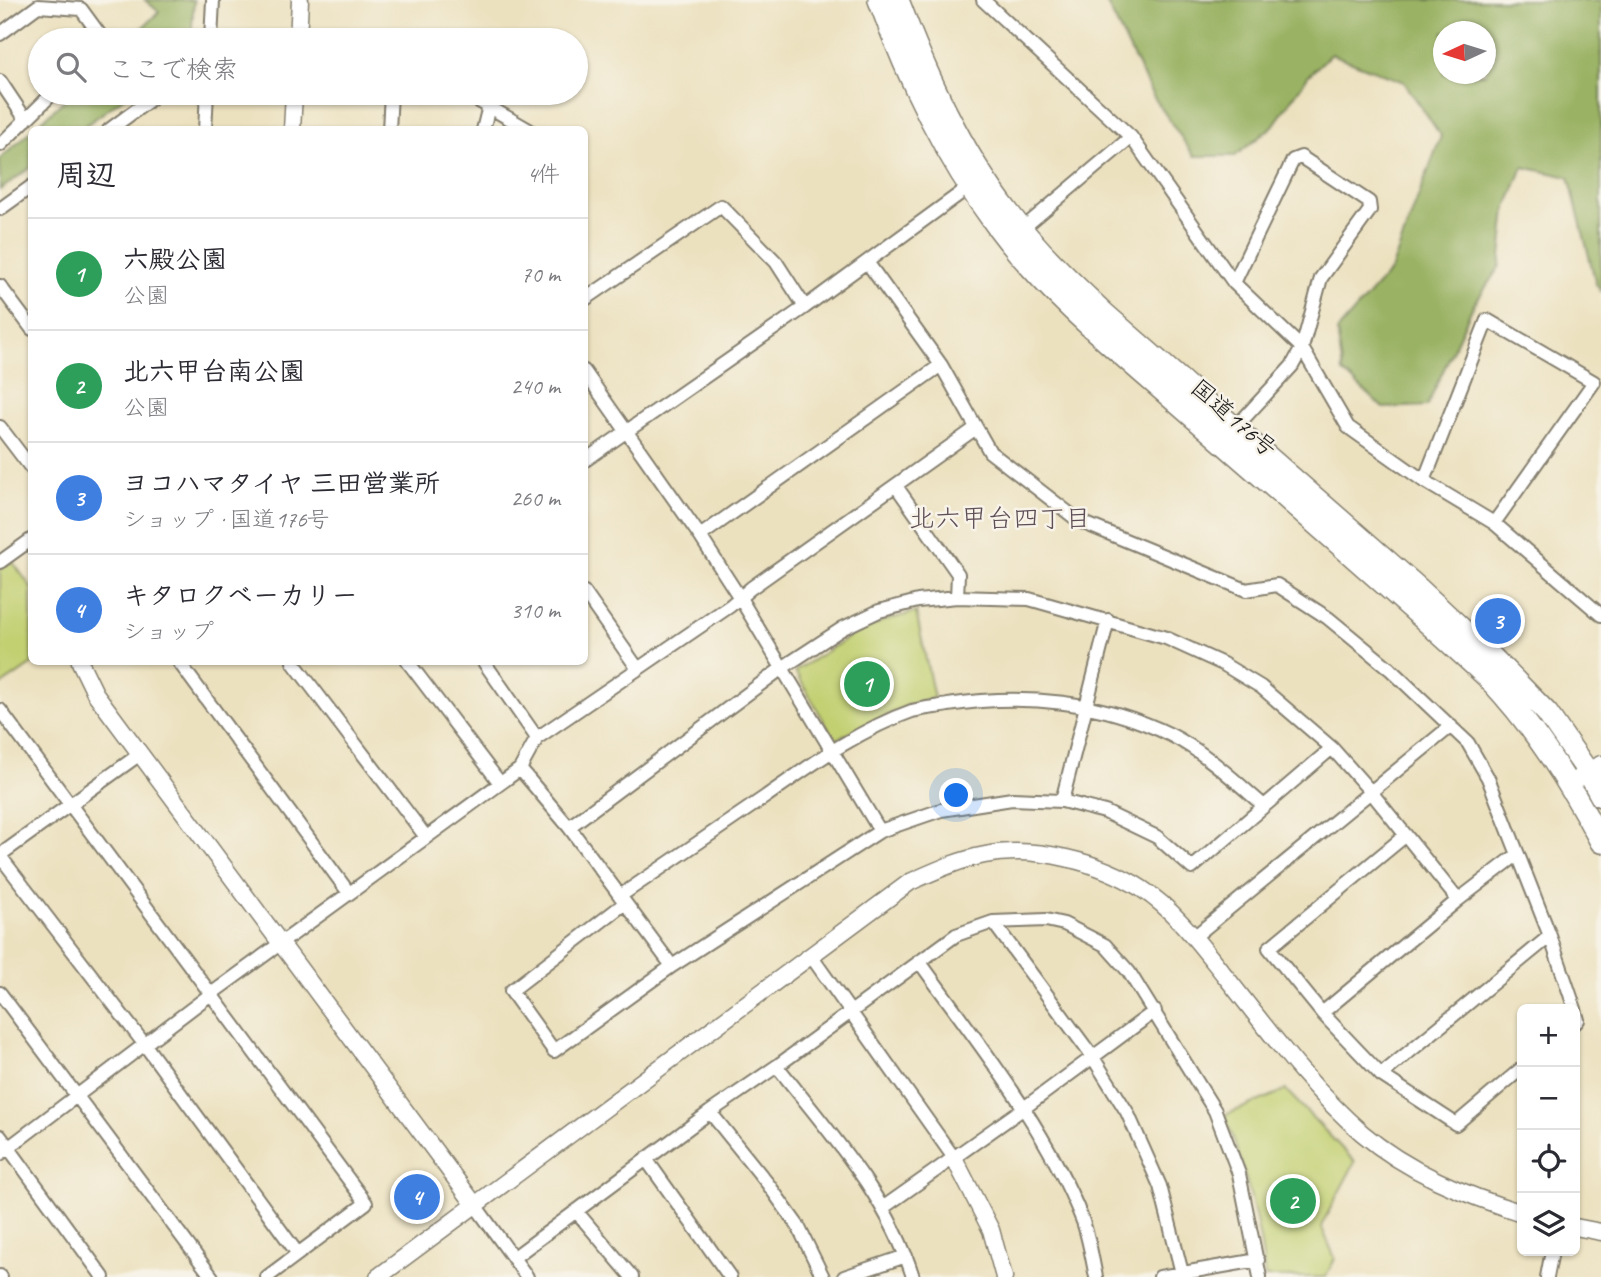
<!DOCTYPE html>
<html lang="ja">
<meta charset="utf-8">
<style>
:root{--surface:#fff;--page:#f2f2f3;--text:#2b2b33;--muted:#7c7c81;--line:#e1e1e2;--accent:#c8321e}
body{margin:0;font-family:Caveat,"Klee One",sans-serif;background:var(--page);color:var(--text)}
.controls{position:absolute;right:21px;bottom:21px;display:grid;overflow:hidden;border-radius:10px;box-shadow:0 2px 5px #0004}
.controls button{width:63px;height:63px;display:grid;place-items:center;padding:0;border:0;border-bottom:2px solid var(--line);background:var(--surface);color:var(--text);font:35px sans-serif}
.compass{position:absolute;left:1433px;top:21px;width:63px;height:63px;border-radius:50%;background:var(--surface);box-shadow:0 2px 5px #0004;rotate:266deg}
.you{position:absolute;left:957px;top:796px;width:24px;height:24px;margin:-18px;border:5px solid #fff;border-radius:50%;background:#1a73e8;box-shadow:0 0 0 10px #1a73e833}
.badge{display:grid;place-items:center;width:46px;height:46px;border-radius:50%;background:var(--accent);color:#fff;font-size:23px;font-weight:700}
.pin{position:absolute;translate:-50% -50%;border:4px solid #fff;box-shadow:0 2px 7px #0006}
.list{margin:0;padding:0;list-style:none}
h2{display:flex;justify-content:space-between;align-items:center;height:91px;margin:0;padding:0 28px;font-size:30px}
h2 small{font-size:23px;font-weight:400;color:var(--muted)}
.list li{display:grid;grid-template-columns:46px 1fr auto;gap:21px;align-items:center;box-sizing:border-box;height:112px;padding:0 28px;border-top:2px solid var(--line)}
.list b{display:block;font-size:26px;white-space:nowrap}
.list p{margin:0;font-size:23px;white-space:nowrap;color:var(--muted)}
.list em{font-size:23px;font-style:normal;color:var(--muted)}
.icon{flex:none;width:38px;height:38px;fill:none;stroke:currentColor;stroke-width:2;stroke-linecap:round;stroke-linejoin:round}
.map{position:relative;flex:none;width:1601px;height:1277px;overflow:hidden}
.search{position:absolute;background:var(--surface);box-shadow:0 2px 5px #0004;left:28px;top:28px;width:560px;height:77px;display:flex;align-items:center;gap:18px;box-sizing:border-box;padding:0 24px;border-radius:38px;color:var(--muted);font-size:26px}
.panel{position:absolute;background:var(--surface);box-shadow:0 2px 5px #0004;left:28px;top:126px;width:560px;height:539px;border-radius:10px}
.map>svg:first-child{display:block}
</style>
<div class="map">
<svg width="1601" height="1277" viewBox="0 0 1601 1277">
<rect width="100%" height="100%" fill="#f7f3e8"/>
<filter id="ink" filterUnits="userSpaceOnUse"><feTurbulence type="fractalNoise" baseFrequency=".0143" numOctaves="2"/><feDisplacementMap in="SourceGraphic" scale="14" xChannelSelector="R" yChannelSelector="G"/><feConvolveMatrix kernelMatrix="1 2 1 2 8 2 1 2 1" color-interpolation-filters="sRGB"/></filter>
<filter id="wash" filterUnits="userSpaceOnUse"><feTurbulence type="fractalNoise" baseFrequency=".00686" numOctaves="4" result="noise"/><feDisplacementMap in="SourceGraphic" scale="28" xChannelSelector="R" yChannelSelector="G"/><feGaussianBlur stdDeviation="1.57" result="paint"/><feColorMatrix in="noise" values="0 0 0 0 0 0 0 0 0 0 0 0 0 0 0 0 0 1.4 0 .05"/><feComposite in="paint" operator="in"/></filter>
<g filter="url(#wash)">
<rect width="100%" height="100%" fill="#ece1bf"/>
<path fill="#c3d072" stroke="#707647" stroke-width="2" d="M12,561L31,587L32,662H35L0,686V570Z
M916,612L934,698L908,705L835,740L795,671L851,636L883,621Z
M1286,1090L1355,1162L1321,1226L1335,1258L1326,1277H1265C1260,1221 1244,1167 1225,1115Z"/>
<path fill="#9ab264" stroke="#5b6740" stroke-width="2" fill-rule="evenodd" d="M145,0H194L191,40H129L159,12Z
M1105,0H1601V291L1596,284L1569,177L1523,167L1506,210L1500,266L1473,306L1427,406L1383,408L1343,372L1337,331L1391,270L1441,136L1404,82L1331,54L1309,75L1273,126L1235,156H1194L1153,96ZM1444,32H1486V74H1444Z
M72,93H130L81,129L32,130Z
M32,130L31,167L0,190V159Z"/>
</g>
<g filter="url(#ink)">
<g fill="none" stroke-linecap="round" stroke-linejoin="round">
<defs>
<path id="street" d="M983,0L1131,137L1234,283L1302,348L1348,427L1424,481L1494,523L1601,615
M0,34L38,6L81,9L100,35L99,40
M211,40L213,0
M0,81L26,120
M465,93L529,130
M109,130L159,93
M205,130L207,93
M389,130L391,93
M483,130L489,106
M0,145L53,93
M0,209L32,186
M1022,229L1131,137
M867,262L941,365L990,452L1079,521L1246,590L1277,585L1328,618L1390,669L1468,743L1488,778L1550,936L1575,1009
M1234,283L1293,160L1301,157L1369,202L1370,210L1321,278L1302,348L1292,366L1235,428
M0,286L32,329
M584,300L721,206L776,262L805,307
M584,371L700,536L740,598L880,831
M0,427L32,469
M584,461L805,307L969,187
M1424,481L1487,320L1594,382L1494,523
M896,486L958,574L957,597
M700,536L941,365
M0,562L32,539
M584,592L638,669
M179,662L349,893
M293,662L426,837
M408,662L500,783
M484,662L537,738
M0,710L366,1203L267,1277
M520,769L569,827L672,966L880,831L941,810L1012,799L1062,801L1105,812L1157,837L1192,868L1332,748
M1062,801L1108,620
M569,827L782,668L843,628L879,611L918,601L957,597L1029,599L1166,638L1223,664L1261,687L1332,748L1371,792L1458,900
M1406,835L1269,948L1322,1013L1381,1075L1456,1124L1522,1068
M0,855L140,754
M0,856L145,1045L298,1254
M620,896C669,863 717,830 765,797C811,765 858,730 912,711C923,708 937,707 948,705C1024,693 1102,701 1171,735C1206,753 1235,781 1264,806
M625,903L511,991L554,1051L672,966
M993,922L1092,1056L1127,1112L1160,1186L1183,1277
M1194,937L1451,726
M811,956L954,1158
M919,961C977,1042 1045,1125 1082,1219C1089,1237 1092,1258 1096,1277
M0,993L212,1277
M1575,1010L1578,1020L1575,1023
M1322,1013L1458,900L1518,854
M777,1066C829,1132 888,1196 913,1277
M1381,1075L1550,936
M710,1112L768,1184L798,1226L823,1277
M0,1136L103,1277
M0,1154L211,994L520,769L537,738L730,606L751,588L976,428
M646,1159L730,1277
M475,1205L527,1277
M884,1207L1024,1108L1155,1011
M576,1211L632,1277
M513,1258L710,1112L777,1066L956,935L993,922L1046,920L1064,924L1105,945L1129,972L1215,1111L1239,1174L1260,1277
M0,1276L1,1277
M844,1277L906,1256
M1160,1277L1258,1260
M1547,1277L1552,1251"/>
<path id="secondary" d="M298,40L300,0
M292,130L294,93
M80,662L95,693L475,1205
M1570,784L1601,764
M954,1158L991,1230L1004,1277
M1575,1227L1601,1232
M378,1277L910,882C935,871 958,860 985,855C1034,845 1101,862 1142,889C1176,911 1201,946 1226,977C1269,1031 1310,1088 1362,1133C1408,1172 1465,1195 1522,1213"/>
<path id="highway" d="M879,0C909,81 944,155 996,225C1050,298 1125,357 1193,417C1292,503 1391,588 1487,677C1534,726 1569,782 1601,842
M898,0C926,74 960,150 1009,213C1037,250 1071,282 1105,314L1417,587L1493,658L1547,713L1588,772L1601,796"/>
</defs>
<use href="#street" stroke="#847e6e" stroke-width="16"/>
<use href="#secondary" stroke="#847e6e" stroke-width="19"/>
<use href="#highway" stroke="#847e6e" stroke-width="24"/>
<use href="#street" stroke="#fff" stroke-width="12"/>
<use href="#secondary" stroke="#fff" stroke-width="16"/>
<use href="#highway" stroke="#fff" stroke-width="21"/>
</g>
</g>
<g text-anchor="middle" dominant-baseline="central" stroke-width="5" stroke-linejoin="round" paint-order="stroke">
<g font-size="24" fill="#1c1c1c" stroke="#f7f3e8">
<text transform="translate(1234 418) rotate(41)">国道176号</text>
</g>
<g font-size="26" fill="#5e4e56" stroke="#f7f3e8">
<text x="1000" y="518">北六甲台四丁目</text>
</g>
</g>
</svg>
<div class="controls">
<button>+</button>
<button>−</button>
<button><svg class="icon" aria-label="locate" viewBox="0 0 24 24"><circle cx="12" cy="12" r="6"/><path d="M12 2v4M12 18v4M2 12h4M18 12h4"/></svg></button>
<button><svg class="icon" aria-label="layers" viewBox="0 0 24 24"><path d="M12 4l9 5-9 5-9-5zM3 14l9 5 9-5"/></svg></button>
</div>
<svg class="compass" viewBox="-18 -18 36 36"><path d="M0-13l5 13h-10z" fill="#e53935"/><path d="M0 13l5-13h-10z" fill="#7c7c81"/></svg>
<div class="you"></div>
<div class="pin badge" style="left:867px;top:684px;background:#2e9e5b">1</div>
<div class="pin badge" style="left:1293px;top:1201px;background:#2e9e5b">2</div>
<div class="pin badge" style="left:1498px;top:621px;background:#3f7fe0">3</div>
<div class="pin badge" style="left:417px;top:1197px;background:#3f7fe0">4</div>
<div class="search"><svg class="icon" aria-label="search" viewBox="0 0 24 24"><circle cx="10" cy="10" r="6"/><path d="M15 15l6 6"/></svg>ここで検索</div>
<section class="panel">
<h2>周辺<small>4件</small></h2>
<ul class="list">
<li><span class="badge" style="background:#2e9e5b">1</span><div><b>六殿公園</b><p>公園</p></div><em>70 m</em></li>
<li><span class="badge" style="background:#2e9e5b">2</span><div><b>北六甲台南公園</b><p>公園</p></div><em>240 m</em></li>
<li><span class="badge" style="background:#3f7fe0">3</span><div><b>ヨコハマタイヤ 三田営業所</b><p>ショップ · 国道176号</p></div><em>260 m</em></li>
<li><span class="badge" style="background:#3f7fe0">4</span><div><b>キタロクベーカリー</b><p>ショップ</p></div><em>310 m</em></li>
</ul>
</section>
</div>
